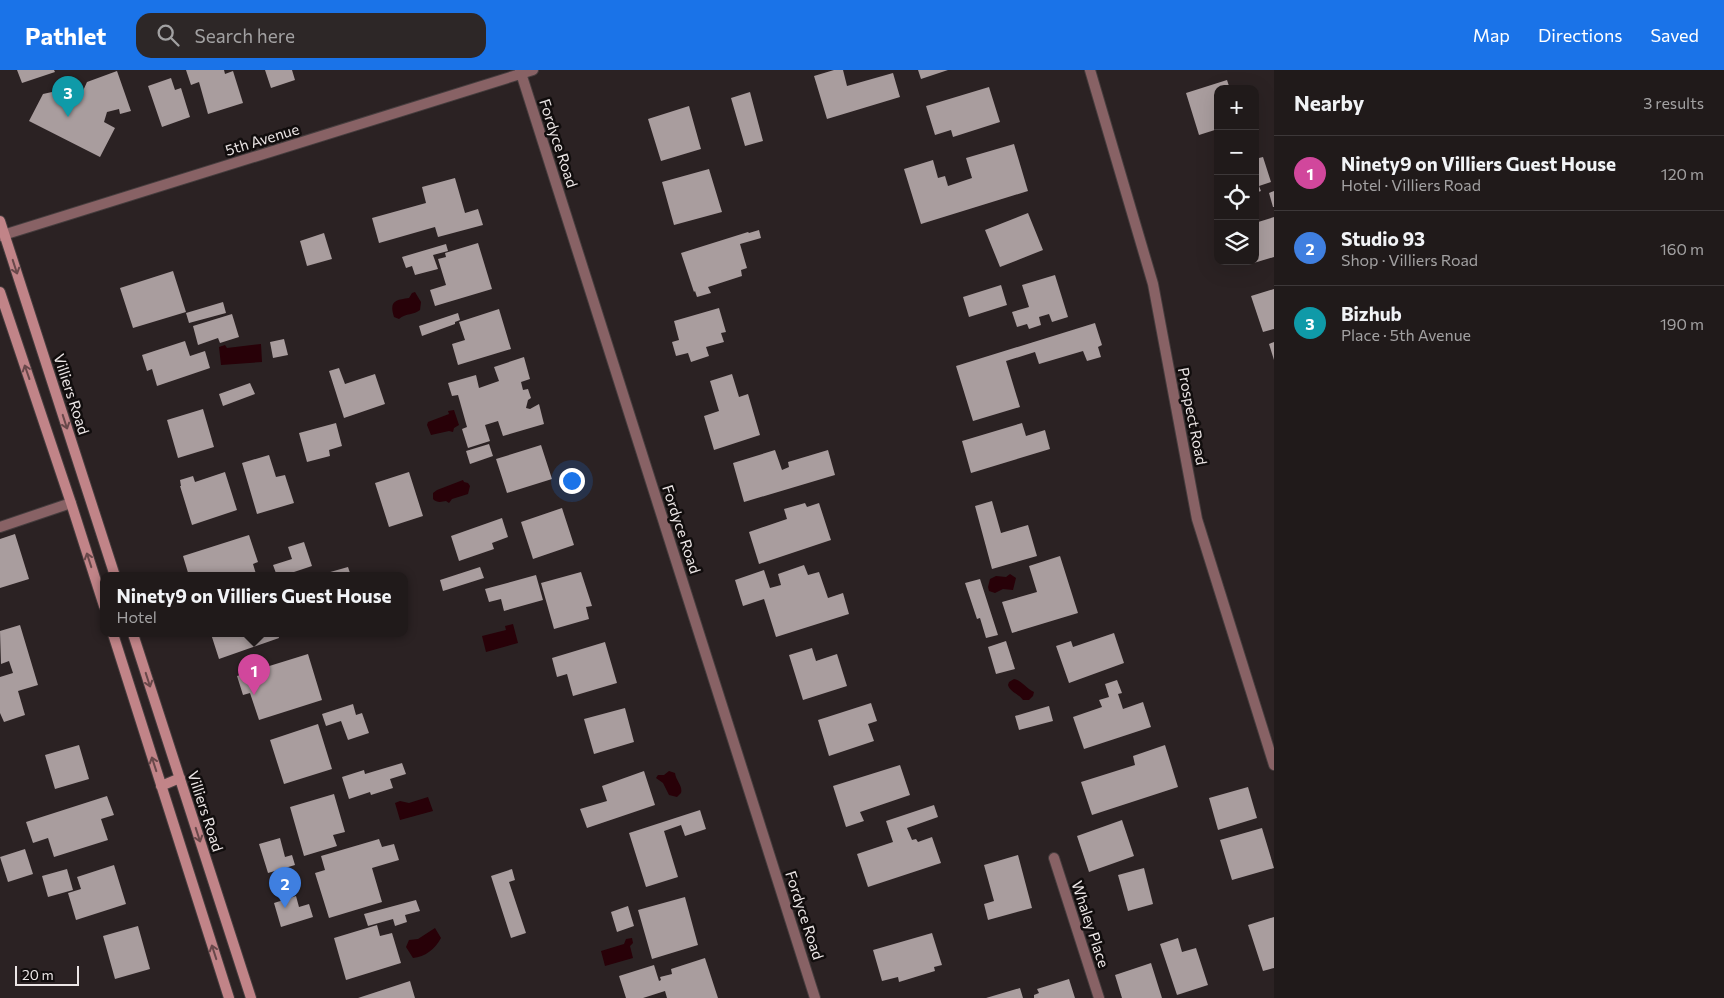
<!DOCTYPE html>
<meta charset="utf-8">
<style>
:root{--surface:#201a1a;--page:#2d2727;--text:#f1f3f6;--muted:#a2a1a2;--line:#3d3839;--accent:#1a73e8}
body{margin:0;font-family:Commissioner,sans-serif;background:var(--page);color:var(--text)}
.controls{position:absolute;right:15px;top:15px;display:grid;overflow:hidden;border-radius:10px;box-shadow:0 5px 20px #0002}
.controls button{width:45px;height:45px;display:grid;place-items:center;padding:0;border:0;border-bottom:1px solid var(--line);background:var(--surface);color:var(--text);font:25px sans-serif}
.scale{position:absolute;left:15px;bottom:12px;width:64px;box-sizing:border-box;padding-left:5px;border:2px solid #ece6e6;border-top:0;font-size:14px;line-height:18px;white-space:nowrap;color:#ece6e6;-webkit-text-stroke:4px #110d0d;paint-order:stroke}
.you{position:absolute;left:571px;top:410px;width:18px;height:18px;margin:-12px;border:4px solid #fff;border-radius:50%;background:#1a73e8;box-shadow:0 0 0 8px #1a73e833}
.badge{display:grid;place-items:center;width:32px;height:32px;border-radius:50%;background:var(--accent);color:#fff;font-size:16px;font-weight:700}
.pin{position:absolute;translate:-50% -41px;filter:drop-shadow(0 1px 2px #0008)}
.pin::after{content:'';position:absolute;top:26px;width:18px;height:15px;background:inherit;clip-path:polygon(0 0,100% 0,50% 100%)}
.popup{position:absolute;left:100px;top:502px;width:308px;height:65px;box-sizing:border-box;display:grid;place-content:center;border-radius:10px;background:var(--surface);filter:drop-shadow(0 1px 4px #0005);font-size:16px;white-space:nowrap;color:var(--muted)}
.popup b{font-size:19px;color:var(--text)}
.popup::after{content:'';position:absolute;left:50%;top:100%;margin-left:-10px;border:10px solid transparent;border-top-color:var(--surface)}
.list{margin:0;padding:0;list-style:none}
h2{display:flex;justify-content:space-between;align-items:center;height:65px;margin:0;padding:0 20px;font-size:21px}
h2 small{font-size:16px;font-weight:400;color:var(--muted)}
.list li{display:grid;grid-template-columns:32px 1fr auto;gap:15px;align-items:center;box-sizing:border-box;height:75px;padding:0 20px;border-top:1px solid var(--line)}
.list b{display:block;font-size:19px;white-space:nowrap}
.list p{margin:0;font-size:16px;white-space:nowrap;color:var(--muted)}
.list em{font-size:16px;font-style:normal;color:var(--muted)}
.icon{flex:none;width:28px;height:28px;fill:none;stroke:currentColor;stroke-width:2;stroke-linecap:round;stroke-linejoin:round}
.map{position:relative;flex:none;width:1274px;height:928px;overflow:hidden}
header{display:flex;align-items:center;gap:30px;box-sizing:border-box;height:70px;padding:0 25px;background:var(--accent);color:#fff}
header strong{font-size:24px}
nav{display:flex;gap:28px;margin-inline-start:auto;font-size:18px}
.search{width:350px;height:45px;background:var(--page);display:flex;align-items:center;gap:12px;box-sizing:border-box;padding:0 18px;border-radius:15px;color:var(--muted);font-size:19px}
main{display:flex}
aside{flex:1;background:var(--surface)}
.map>svg:first-child{display:block}
</style>
<header>
<strong>Pathlet</strong>
<div class="search"><svg class="icon" aria-label="search" viewBox="0 0 24 24"><circle cx="10" cy="10" r="6"/><path d="M15 15l6 6"/></svg>Search here</div>
<nav><a>Map</a><a>Directions</a><a>Saved</a></nav>
</header>
<main>
<div class="map">
<svg width="1274" height="928" viewBox="0 0 1274 928">
<rect width="100%" height="100%" fill="#2b2223"/>
<path fill="#280108" d="M415,222L421,232L420,240C414,245 406,243 399,249L394,247C389,231 395,230 409,228L412,223Z
M261,274L262,292L221,295L219,277L225,275L227,278Z
M454,340L459,355L454,358L453,362L449,361L431,365L427,355L428,352L449,344L448,341Z
M463,410L464,412L468,413L470,416L468,424L452,429L449,433L446,431C441,432 437,433 433,429V423L437,420Z
M1010,504L1016,508L1013,520L1003,519L995,523L989,521L988,517L990,509L996,506L1006,507Z
M513,554L518,573L486,582L482,566L506,560L505,556Z
M1014,609C1021,610 1027,619 1034,622L1033,626L1029,630H1023C1019,624 1010,622 1008,615L1009,612Z
M669,701L675,703C676,711 683,716 681,723L677,727L669,725L663,713L656,708L658,705H664Z
M428,727L433,741L400,750L395,733L400,731L409,733Z
M435,858L441,868C435,879 425,887 413,888L406,877L409,870L418,869Z
M632,868L633,873L630,876L633,888L605,896L601,881L624,874L626,869Z"/>
<path fill="#a99d9e" d="M17,0H54L55,2L22,13Z
M186,0H224L225,4L233,1L243,33L208,44L199,12L191,15Z
M265,0H292L295,10L271,18Z
M834,0H843L847,16L893,3L900,27L827,49L814,6Z
M918,0H948L921,9Z
M117,1L131,41L120,44L119,39L107,42L104,52L115,58L100,87L29,51L43,24L52,22L77,34L87,12Z
M171,8L175,20L181,18L190,47L162,57L148,16Z
M1227,10L1230,19H1218V59L1199,65L1186,23Z
M989,17L1000,52L953,67L951,60L935,65L926,36Z
M750,22L763,71L745,76L731,28Z
M689,36L701,79L661,91L648,49Z
M1014,74L1028,121L921,154L904,99L933,90L938,108L945,106L948,116L972,108L966,88Z
M1263,87L1271,112L1259,116L1261,121L1255,123V89Z
M709,99L722,142L674,155L662,112Z
M455,108L465,143L478,139L483,155L438,167L435,157L379,173L372,148L426,133L422,117Z
M1274,121V137H1273L1269,123Z
M1028,143L1043,180L1000,197L985,160Z
M1274,147V187L1247,195L1246,191H1255V153Z
M759,160L761,168L740,174L747,198L741,200L742,206L708,217L711,223L697,227L695,221L694,222L681,183L748,162L749,163Z
M324,163L332,189L307,196L300,171Z
M478,173L492,219L435,236L430,220L446,215L438,189L446,187L445,183Z
M446,174L448,181L433,185L438,199L415,205L412,196L406,198L402,187Z
M173,201L186,242L133,258L120,218Z
M1055,205L1068,247L1052,252L1049,244L1039,247L1041,255L1029,259L1027,254L1017,257L1012,242L1029,237L1022,215Z
M1001,215L1007,235L969,247L963,227Z
M1274,219V259L1263,262L1251,226Z
M223,232L226,243L189,253L186,243Z
M719,238L726,262L721,263L724,272L706,277L709,286L691,292L688,283L676,286L672,272L679,270L674,251Z
M499,239L511,279L458,295L452,274L465,270L459,252Z
M458,243L460,250L455,252V254L422,266L419,256Z
M232,244L239,267L220,273L218,268L198,275L193,256Z
M1095,253L1102,275L1098,277L1101,287L1087,291L1083,281L1039,294L1035,282L1006,291L1020,337L973,351L956,296Z
M284,269L288,285L273,288L270,272Z
M185,271L190,286L205,281L210,298L157,316L152,299L147,301L142,285Z
M1274,272V290L1269,274Z
M524,287L530,309L521,312L523,320L528,319L531,328L528,330L526,338L530,339L539,334L544,354L503,366L498,351L485,355L490,371L468,378L462,359L467,357L458,325L452,326L448,313L476,305L479,318L499,311L494,297Z
M339,298L345,314L375,304L385,334L344,348L329,301Z
M732,304L739,327L748,324L760,365L714,380L704,346L719,341L710,311Z
M250,313L255,324L223,336L219,324Z
M203,339L214,377L178,388L167,350Z
M336,353L342,376L329,380L330,386L307,392L299,363Z
M1022,353L1026,366L1045,360L1050,379L971,403L962,371Z
M489,374L493,386L470,394L466,381Z
M541,375L552,409L507,423L496,389Z
M775,380L782,400L789,397L788,392L828,380L835,405L744,432L733,393Z
M269,385L276,407L285,405L294,433L257,444L242,393Z
M225,402L237,440L192,455L180,416H181L180,410L193,406L195,412Z
M409,402L423,446L389,457L375,413Z
M992,431L1001,463L1028,455L1037,486L992,499L975,436Z
M805,433L807,437L819,433L831,470L759,494L749,462L787,449L784,439Z
M562,438L574,475L533,489L521,452Z
M502,448L508,467L492,473L494,479L459,491L451,466Z
M15,464L29,509L0,518V469Z
M249,465L258,492L253,494L256,504L250,506H189L183,486Z
M304,472L312,496L282,506H277L273,495L292,489L288,477Z
M1060,486L1078,543L1012,563L1002,532L1037,522L1029,496Z
M804,495L808,505L819,502L828,528L843,523L849,544L776,567L764,529L743,536L735,510L764,500L770,518L781,515L778,504Z
M348,497L351,506H316Z
M480,497L484,508L443,521L440,510Z
M581,502L592,536L586,537L589,549L554,559L541,513Z
M536,505L543,530L504,541L501,529L489,532L485,519Z
M980,509L998,565L986,568L980,548L977,549L965,513Z
M20,555L38,615L18,621L25,645L4,652L0,643V607L13,603L9,591L1,594L0,561Z
M1114,563L1124,593L1069,613L1056,576L1071,571L1073,577Z
M211,564H278L279,568L219,589Z
M1006,571L1015,599L996,604L988,577Z
M605,572L617,613L573,626L567,604L557,607L552,588Z
M812,578L816,591L837,584L847,616L803,630L789,585Z
M308,584L322,630L259,650L250,623L243,625L237,606Z
M1117,610L1122,623L1118,624L1123,639L1143,632L1151,657L1084,679L1073,647L1102,637L1099,630L1109,627L1105,614Z
M871,633L877,651L868,654L874,671L829,686L818,650Z
M353,634L356,645L362,643L369,663L348,670L341,651L326,656L322,644Z
M1049,636L1053,651L1019,660L1015,646Z
M625,638L634,672L594,684L584,649Z
M318,654L332,699L284,714L270,670Z
M79,675L89,709L55,719L45,685Z
M1165,675L1178,717L1092,745L1081,712L1135,695L1133,686Z
M402,693L406,704L390,709L393,718L371,725L370,722L349,729L342,707L364,700L365,704Z
M900,695L910,725L860,742L864,751L846,757L833,716Z
M644,701L655,735L587,758L580,739L607,731L602,716Z
M1248,717L1257,748L1218,760L1209,728Z
M334,724L345,762L333,765L337,776L304,786L290,737Z
M107,726L114,745L101,749L108,770L54,787L48,768L33,773L26,752Z
M934,735L938,747L907,758L912,770L916,769L918,772L932,767L941,793L868,817L857,784L893,772L886,751Z
M700,740L706,759L685,766L681,755L664,761L678,807L646,817L629,763Z
M1122,750L1134,786L1089,802L1077,766Z
M1262,758L1274,798L1232,810L1220,770Z
M280,768L285,787L292,785L295,795L268,803L259,774Z
M379,769L382,777L394,774L399,790L372,798L382,832L329,848L315,803L325,800L321,786Z
M25,779L33,804L8,812L0,787Z
M1018,785L1032,838L988,850L984,834L994,831L984,795Z
M114,795L126,834L76,850L68,823L81,819L77,807Z
M1144,798L1153,834L1128,841L1118,805Z
M67,799L73,820L48,827L42,806Z
M512,799L515,810L509,812L526,863L511,868L491,806Z
M296,826L299,837L309,834L313,847L281,857L274,833Z
M685,827L698,875L652,889L638,840Z
M416,830L420,841L405,845L407,852L395,856L393,849L368,856L364,844Z
M628,836L634,856L617,862L611,842Z
M1274,847V898L1263,901L1248,855Z
M377,855L380,866L392,863L401,893L346,910L334,868Z
M138,856L150,899L115,909L103,866Z
M932,863L942,895L934,897L935,901L899,912L898,907L882,911L873,880Z
M1178,868L1182,882L1196,878L1208,915L1177,925L1160,874Z
M705,888L718,928H667L665,921L643,928H626L619,906L654,895L659,911L661,910L660,907L672,904L671,899Z
M1151,893L1162,928H1122L1115,905Z
M1069,909L1075,928H1034V925L1039,923L1037,919Z
M410,911L415,928H358Z
M1020,918L1023,928H986Z"/>
<g fill="none" stroke-linecap="round" stroke-linejoin="round">
<defs>
<path id="lane" d="M0,457L71,433"/>
<path id="street" d="M520,0L815,928
M1090,0L1153,214L1197,449L1274,695
M0,166L533,0
M1054,788L1099,928"/>
<path id="secondary" d="M0,151L115,506
M0,222L71,433L104,536
M113,564L229,928
M133,564L251,928
M161,716L180,708"/>
</defs>
<use href="#lane" stroke="#463d3e" stroke-width="12"/>
<use href="#street" stroke="#463d3e" stroke-width="12"/>
<use href="#secondary" stroke="#463d3e" stroke-width="12"/>
<use href="#lane" stroke="#886265" stroke-width="10"/>
<use href="#street" stroke="#886265" stroke-width="10"/>
<use href="#secondary" stroke="#c18488" stroke-width="10"/>
</g>
<defs><path id="oneway-shaft" d="M-6 0H5M1.5-3L5.5 0L1.5 3" fill="none" stroke-width="1.6" stroke-linecap="round" stroke-linejoin="round" transform="scale(1.25)"/></defs>
<g stroke="#69484a">
<use href="#oneway-shaft" transform="translate(15 197) rotate(72)"/>
<use href="#oneway-shaft" transform="translate(27 302) rotate(-109)"/>
<use href="#oneway-shaft" transform="translate(65 352) rotate(72)"/>
<use href="#oneway-shaft" transform="translate(89 490) rotate(-108)"/>
<use href="#oneway-shaft" transform="translate(148 610) rotate(72)"/>
<use href="#oneway-shaft" transform="translate(154 694) rotate(-108)"/>
<use href="#oneway-shaft" transform="translate(198 765) rotate(72)"/>
<use href="#oneway-shaft" transform="translate(214 882) rotate(-108)"/>
</g>
<g text-anchor="middle" dominant-baseline="central" stroke-width="5" stroke-linejoin="round" paint-order="stroke">
<g font-size="15" fill="#ece6e6" stroke="#110d0d">
<text transform="translate(262 69) rotate(-17)">5th Avenue</text>
<text transform="translate(559 73) rotate(72)">Fordyce Road</text>
<text transform="translate(72 324) rotate(72)">Villiers Road</text>
<text transform="translate(1193 346) rotate(79)">Prospect Road</text>
<text transform="translate(682 459) rotate(72)">Fordyce Road</text>
<text transform="translate(206 741) rotate(72)">Villiers Road</text>
<text transform="translate(805 845) rotate(72)">Fordyce Road</text>
<text transform="translate(1091 854) rotate(72)">Whaley Place</text>
</g>
</g>
</svg>
<div class="controls">
<button>+</button>
<button>−</button>
<button><svg class="icon" aria-label="locate" viewBox="0 0 24 24"><circle cx="12" cy="12" r="6"/><path d="M12 2v4M12 18v4M2 12h4M18 12h4"/></svg></button>
<button><svg class="icon" aria-label="layers" viewBox="0 0 24 24"><path d="M12 4l9 5-9 5-9-5zM3 14l9 5 9-5"/></svg></button>
</div>
<div class="scale">20 m</div>
<div class="you"></div>
<div class="pin badge" style="left:254px;top:625px;background:#d1479c">1</div>
<div class="popup"><b>Ninety9 on Villiers Guest House</b>Hotel</div>
<div class="pin badge" style="left:285px;top:838px;background:#3f7fe0">2</div>
<div class="pin badge" style="left:68px;top:47px;background:#0f9aa8">3</div>
</div>
<aside>
<h2>Nearby<small>3 results</small></h2>
<ul class="list">
<li><span class="badge" style="background:#d1479c">1</span><div><b>Ninety9 on Villiers Guest House</b><p>Hotel · Villiers Road</p></div><em>120 m</em></li>
<li><span class="badge" style="background:#3f7fe0">2</span><div><b>Studio 93</b><p>Shop · Villiers Road</p></div><em>160 m</em></li>
<li><span class="badge" style="background:#0f9aa8">3</span><div><b>Bizhub</b><p>Place · 5th Avenue</p></div><em>190 m</em></li>
</ul>
</aside>
</main>
